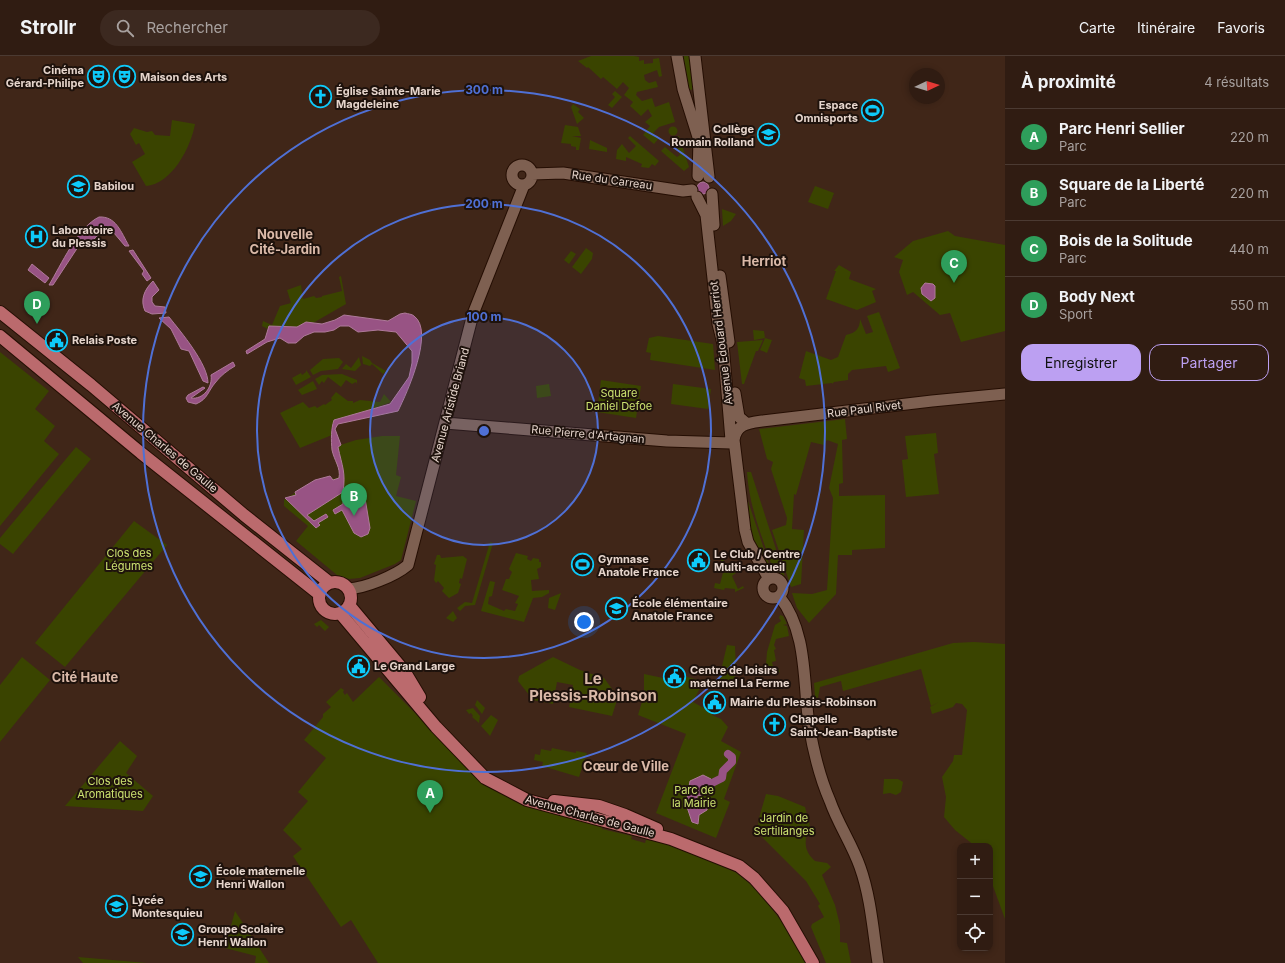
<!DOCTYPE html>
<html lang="fr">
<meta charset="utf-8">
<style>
:root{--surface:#301c12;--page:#3c2920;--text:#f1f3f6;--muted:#a8a19f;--line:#4b3a32;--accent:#bca0f2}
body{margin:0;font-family:Inter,sans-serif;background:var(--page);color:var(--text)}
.controls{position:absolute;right:12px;bottom:12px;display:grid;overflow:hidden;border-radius:8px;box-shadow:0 2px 6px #0003}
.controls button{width:36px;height:36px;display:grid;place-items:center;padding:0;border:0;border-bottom:1px solid var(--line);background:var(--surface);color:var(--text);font:20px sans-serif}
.compass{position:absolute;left:909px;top:12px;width:36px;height:36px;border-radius:50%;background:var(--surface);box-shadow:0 2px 6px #0003;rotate:86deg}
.you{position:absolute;left:584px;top:566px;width:14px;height:14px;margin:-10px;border:3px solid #fff;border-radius:50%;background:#1a73e8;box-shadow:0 0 0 6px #1a73e833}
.badge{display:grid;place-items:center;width:26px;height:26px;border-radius:50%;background:var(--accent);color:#fff;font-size:13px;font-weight:700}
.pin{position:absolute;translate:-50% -33px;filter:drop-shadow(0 1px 2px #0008)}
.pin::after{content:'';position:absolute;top:21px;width:14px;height:12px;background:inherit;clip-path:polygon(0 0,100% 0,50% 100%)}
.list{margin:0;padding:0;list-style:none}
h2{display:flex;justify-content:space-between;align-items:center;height:52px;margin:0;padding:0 16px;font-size:17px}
h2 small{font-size:13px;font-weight:400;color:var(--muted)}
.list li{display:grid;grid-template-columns:26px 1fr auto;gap:12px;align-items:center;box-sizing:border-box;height:56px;padding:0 16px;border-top:1px solid var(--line)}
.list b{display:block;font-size:15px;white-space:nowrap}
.list p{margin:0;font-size:13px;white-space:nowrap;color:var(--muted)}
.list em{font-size:13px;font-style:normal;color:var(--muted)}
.actions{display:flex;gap:8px;padding:12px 16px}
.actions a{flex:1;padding:9px 0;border:1px solid var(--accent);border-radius:12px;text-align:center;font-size:14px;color:var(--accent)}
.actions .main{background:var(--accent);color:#111}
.icon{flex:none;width:22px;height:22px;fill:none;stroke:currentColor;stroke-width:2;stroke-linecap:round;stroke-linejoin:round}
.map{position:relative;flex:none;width:1005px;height:907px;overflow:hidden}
header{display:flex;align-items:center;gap:24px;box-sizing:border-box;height:56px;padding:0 20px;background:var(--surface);border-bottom:1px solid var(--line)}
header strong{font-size:19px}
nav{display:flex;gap:22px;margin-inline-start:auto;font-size:14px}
.search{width:280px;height:36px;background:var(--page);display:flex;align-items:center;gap:10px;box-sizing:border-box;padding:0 14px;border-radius:22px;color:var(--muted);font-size:15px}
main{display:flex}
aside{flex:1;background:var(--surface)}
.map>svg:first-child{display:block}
</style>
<header>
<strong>Strollr</strong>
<div class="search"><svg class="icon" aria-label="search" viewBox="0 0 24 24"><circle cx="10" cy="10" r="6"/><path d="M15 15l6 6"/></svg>Rechercher</div>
<nav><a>Carte</a><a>Itinéraire</a><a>Favoris</a></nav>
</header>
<main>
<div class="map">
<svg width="1005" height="907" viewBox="0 0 1005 907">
<rect width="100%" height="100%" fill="#402618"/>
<path fill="#3a4400" d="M591,0H634L639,1V5L644,4V8L653,7V3L659,2L662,20L659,21L657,14L644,19L645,24L649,27L656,25L658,31L637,36L636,39L642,45L652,42L655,51L669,46L675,66L659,71L653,77L659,82L654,88L643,79L650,70L645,66L652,60L648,53L641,60L630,50L633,46L624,39L629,32L623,26L617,33L603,21L601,23L588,11L587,12L578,5Z
M682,0H691L696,33L689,34Z
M615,35L622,41L612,52L608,49L615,41L612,38Z
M573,48L580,53L578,56L584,62L577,68L571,51Z
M172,64L195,68C191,91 172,128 146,130L132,106L145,98L139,87L136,89L130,78L134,72L147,76L152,75L155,79L170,80Z
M565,69L578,71L581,80H572L581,82L579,94H576V91L571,90V88L561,87Z
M668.5 75a4.5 4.5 0 1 1 9 0a4.5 4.5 0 1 1-9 0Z
M630,80L659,105L655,110L652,108L649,112L641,111L642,108L626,101V105L616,103L617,94L622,88L629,97L636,90L628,82Z
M679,80L689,111L684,115L661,95L665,91L677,101L680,99L674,81Z
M590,84L607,92V96L589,93Z
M815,130L834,137L828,153L808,146Z
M722,153L736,158L731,165L723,170Z
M948,175L955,180L1005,189V275L961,286L950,257L940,259L913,236L907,239L899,216L903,204L894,201L913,185Z
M586,192L593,197L592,203L581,218L572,211Z
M571,195L576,198L569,208L564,204Z
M839,209L851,216L849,223L876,233L872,235L876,246L857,254L826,243L836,215H834Z
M341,220L346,248L313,267L306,266L297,271L269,270L268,273L262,270L263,265L272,269L280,250L291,247L287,234L301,229L303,243L314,240L316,242L322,241V240L342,235L339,221Z
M879,256L900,312L888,316L886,310L852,314L848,318V324L834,326L832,328V327L806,330L805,324L799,322L806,295L831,304L838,301L846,279C856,277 860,272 860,263L866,278L873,276L867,260Z
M753,274L764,275L765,282L754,284Z
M658,280L713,288L715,314L650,304L651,297L646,296L649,282Z
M765,282L772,284L767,297L760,294Z
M763,284L758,295H756L744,328H742L737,286Z
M0,296L49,335L35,353L55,370L44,385L59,398L0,470Z
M362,300L370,304L372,307L386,315L383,318L372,308L370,310L363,308Z
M359,301L361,309L355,315L342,313L346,308L351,312Z
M339,302L343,306L338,313L321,315L313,319L310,314L323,303Z
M306,314L311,321L296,329L292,322L301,317L302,319L306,316Z
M342,318L357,324V328L356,326L352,328L346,324L341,331L328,321L324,327L322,325L319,329L315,323L322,319Z
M601,324L641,330L636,362L597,356Z
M313,325L317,333L302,339L298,334Z
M549,328L551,340L537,342L536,330Z
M673,328L711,333L708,353L671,348Z
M336,336L348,345H353V347L360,344L380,346L384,338L391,346L364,356L334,364L331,374L332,379L300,392L280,357L303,346L309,352L315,350L317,352L324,348L325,349L332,344L331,342Z
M845,363L847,383L842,384L843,427L839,428V440L885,439V492L852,494V499H838L836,538L809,567L797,552L792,537L812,538L827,534L833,442L829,432L838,388L827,384L824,389L811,386L796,439L794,438L792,473L804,474L801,528L791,531L772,474L786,469L787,462L771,413L773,406L767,403L759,373Z
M936,377L938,397L934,398L939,438L906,441L902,404L908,403L905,380Z
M382,380H400L396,419L401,421L396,440L416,445L401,504L395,508L360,522L349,523L337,519L296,485L308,470L284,450V444L310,427L330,420L333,423L339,421L340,418L331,392L356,384Z
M76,391L91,403L13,498L0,488V482Z
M747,416H751L785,521L774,516C763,483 749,451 747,416Z
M747,442L770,511L769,512L752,482Z
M134,465L167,489L65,611L35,587Z
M490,486L493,487L475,549L465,550L460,555L457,552L465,546L472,547Z
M516,497L528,500L527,503L531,505L533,502L539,503V506H541V511L537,513L539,523L531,524L532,535L549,534V537L542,541L533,542L524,566L481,555L490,525L495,526L492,540L489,541L488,548L504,555L506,553L515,555L518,548L515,547L519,540L502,534L506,523H509L512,516L509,513Z
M723,498L727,500L723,503L730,517L734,514L736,517L732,520L738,533L743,530L744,532L735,536V533L725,532L724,534L714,532L715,527L720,528L724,513L719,511Z
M437,499H440L441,502L463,500L467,503L462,523L460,522L459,527L461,528L458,537L449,542L442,535L444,532L438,525L436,527L434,524L436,509L434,508Z
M561,537L555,554L548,552L549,542Z
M453,555L457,562L453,566L446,562Z
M780,559L783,560L787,568L783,569L787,570L789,580L776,583L774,589L776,593L774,594L776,605L772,606L774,615L779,613L780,616L765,620L767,596L775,569L781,565L779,562Z
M321,564L329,571L325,575L319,569L317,571L314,568Z
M974,586L1005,588V863L990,822V790H975L955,774L944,761L946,741L942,721L953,705L954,699H962L967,654L962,648L956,647L953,651L932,658L930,651L939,646L931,650L921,613L843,635L841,625L820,631L818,642L815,641L814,627L953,587Z
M727,589L735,590L736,615L733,630L719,623Z
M22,601L50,624L0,686V629Z
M553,601L580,614L604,622L618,641L612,660L569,651L573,629L557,626L553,648L533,644L518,625L519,620Z
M644,618L682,626L683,620L699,624L701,630L693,646L713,657L712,659L721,663L728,671L721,685L741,696L724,743L730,746L716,782L656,757L686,678L638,659L644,639Z
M379,621L480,722L602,768V773L632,780L631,783L645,787L646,784L662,785L680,791L737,817L758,835L785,870L810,907H378L351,864L341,871L293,800L302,793L283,774L308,745L298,736L326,702L304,684L323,661V658L331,651L326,646L341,632L344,634L343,636L345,639L347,637L353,646Z
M477,644L485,652L482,658L475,649Z
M473,652L480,660L479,667L472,661L473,660L471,657L469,658L466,654Z
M491,659L498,664L490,680L481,670Z
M120,685L137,700L126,717L153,740L143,755L65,750Z
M552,692L576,697V695L587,697L579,721L542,710L543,706L534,704L535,698L540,699L541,693L551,695Z
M884,723H898L903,726L901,736L896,739L890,737L883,738Z
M766,738L778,740L805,751L810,770C804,783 803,795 815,805L827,807L831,811L822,819L835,849L840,869V886L847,887L851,907H826L811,871L812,868L824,861L818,850L820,848L806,825L757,776L759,762Z
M235,855L269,907H255L256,900L225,892Z
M78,901L147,907H83Z"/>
<path fill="#985384" stroke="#af7a9a" d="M697 132a6 6 0 1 1 12 0a6 6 0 1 1-12 0Z
M99,161C116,160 121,176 129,190H125L108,170L93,184L78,191L53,229H49C61,209 78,171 99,161Z
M133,194L151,222L147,225L142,218L144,215L129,195Z
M32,208L49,222L45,227L28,214Z
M153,225L159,234L152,241V246L155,250L165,251L166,257L152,258L145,255C140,244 144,234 153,225Z
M925,227L933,228L935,230V242L931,245L922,238L921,232Z
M405,257C408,258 412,258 414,260C435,275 407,337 398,355L338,368L335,373L341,389L338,391C342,410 346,416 343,436L307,459L314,465L326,458L328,461L318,467L320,469L316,472L285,442L296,439L295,436L315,424L330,420L333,424L339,422C341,412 334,404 332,394C331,384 331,373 334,364L390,348L409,321L412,307V295L396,276L378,274L358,276L349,270H340L334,274L325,276H314L304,280L296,287H288L280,282L267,286L247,298L246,295L265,283L269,270L297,271L306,266L322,268L335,264L344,259L388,265L400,258Z
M169,261C181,276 208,308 208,327L203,325L189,295L181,293L171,273L159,262Z
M233,306L235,310C228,314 220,320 215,327C208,335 208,343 196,348L188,346L186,342L188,339L203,331L205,332L191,342C203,344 213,331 211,319Z
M359,440L365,442L370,472L368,478L361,481L354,477L342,454L335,458L333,454L343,448V446Z
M703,719L711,723L714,732L711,737L697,740V744L708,749L707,754L699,759L698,768L692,766L686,748L690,725Z"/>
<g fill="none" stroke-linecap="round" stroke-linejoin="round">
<path stroke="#985384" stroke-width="8" d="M712,727L722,722L723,715L732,706V701L728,698"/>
<defs>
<path id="minor" d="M677,0L683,33L699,84L698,120
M695,0L709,121
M512 119a10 10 0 1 1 20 0a10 10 0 1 1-20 0Z
M532,118L563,117L683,135L692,134
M712,138L714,169
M697,141L706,159L718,268L723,288L731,384
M720,220L729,286
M735,337L739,361L746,367
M445,367L667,385L731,387
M763 532a10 10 0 1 1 20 0a10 10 0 1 1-20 0Z
M769,523L748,486L745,474L734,384C736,368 748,367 762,365L932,345L1005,338
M348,533C365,532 395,520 408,509L473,258L524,129
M779,540C808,576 803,626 809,669C813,693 820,722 830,745C838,768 852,788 860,811C871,842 873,875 878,907"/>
<path id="major" d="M0,256L91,329L244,459L330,527
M0,280L141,397L319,538
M319 542a16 16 0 1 1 32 0a16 16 0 1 1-32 0Z
M349,549L405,616L420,641
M340,557L436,671L485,722L527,744L671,783L739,810L754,822L783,855L813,907
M554,745L599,750L625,759L657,773"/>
</defs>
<use href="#minor" stroke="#250e03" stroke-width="13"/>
<use href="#major" stroke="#250e03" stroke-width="14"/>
<use href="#minor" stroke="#7e6051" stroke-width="11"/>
<use href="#major" stroke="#bb6a6d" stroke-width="12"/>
</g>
<circle cx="484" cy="375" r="114" fill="#4f70d5" fill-opacity=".12"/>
<g fill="none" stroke="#4f70d5" stroke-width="2">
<circle cx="484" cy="375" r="114"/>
<circle cx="484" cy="375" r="227"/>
<circle cx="484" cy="375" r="341"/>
</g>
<defs>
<symbol id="theatre-ring" viewBox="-11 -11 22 22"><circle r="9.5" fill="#1e120c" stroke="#0ecafa" stroke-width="1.5"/><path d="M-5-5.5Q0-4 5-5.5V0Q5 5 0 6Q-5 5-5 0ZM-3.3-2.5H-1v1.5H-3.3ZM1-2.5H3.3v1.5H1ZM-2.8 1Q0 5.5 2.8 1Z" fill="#0ecafa"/></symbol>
<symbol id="church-ring" viewBox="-11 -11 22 22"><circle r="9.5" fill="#1e120c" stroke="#0ecafa" stroke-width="1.5"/><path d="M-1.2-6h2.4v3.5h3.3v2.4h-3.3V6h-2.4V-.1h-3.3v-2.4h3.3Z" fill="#0ecafa"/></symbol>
<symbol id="stadium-ring" viewBox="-11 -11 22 22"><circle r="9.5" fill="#1e120c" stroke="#0ecafa" stroke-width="1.5"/><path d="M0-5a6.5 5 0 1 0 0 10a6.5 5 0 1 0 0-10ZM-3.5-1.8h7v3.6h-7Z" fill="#0ecafa"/></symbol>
<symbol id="school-ring" viewBox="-11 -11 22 22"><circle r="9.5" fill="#1e120c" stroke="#0ecafa" stroke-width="1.5"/><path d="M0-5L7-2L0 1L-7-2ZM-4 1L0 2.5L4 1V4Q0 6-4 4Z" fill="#0ecafa"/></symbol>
<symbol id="hospital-ring" viewBox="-11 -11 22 22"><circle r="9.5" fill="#1e120c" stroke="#0ecafa" stroke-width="1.5"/><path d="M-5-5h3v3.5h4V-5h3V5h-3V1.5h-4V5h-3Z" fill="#0ecafa"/></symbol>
<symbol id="civic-ring" viewBox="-11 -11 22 22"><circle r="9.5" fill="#1e120c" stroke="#0ecafa" stroke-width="1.5"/><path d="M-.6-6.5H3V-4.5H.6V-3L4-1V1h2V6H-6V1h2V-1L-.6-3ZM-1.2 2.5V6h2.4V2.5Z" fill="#0ecafa"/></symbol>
</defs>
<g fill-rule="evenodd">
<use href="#theatre-ring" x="86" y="8" width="25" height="25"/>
<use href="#theatre-ring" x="112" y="8" width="25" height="25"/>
<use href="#church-ring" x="308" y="28" width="25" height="25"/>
<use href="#stadium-ring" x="860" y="42" width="25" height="25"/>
<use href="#school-ring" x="756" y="66" width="25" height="25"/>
<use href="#school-ring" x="66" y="118" width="25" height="25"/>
<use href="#hospital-ring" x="24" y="168" width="25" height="25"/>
<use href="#civic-ring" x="44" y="272" width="25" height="25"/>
<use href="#civic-ring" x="686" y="492" width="25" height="25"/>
<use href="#stadium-ring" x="570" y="496" width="25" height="25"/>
<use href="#school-ring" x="604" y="540" width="25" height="25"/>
<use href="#civic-ring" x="346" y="598" width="25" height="25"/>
<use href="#civic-ring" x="662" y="608" width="25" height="25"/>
<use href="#civic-ring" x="702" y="634" width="25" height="25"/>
<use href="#church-ring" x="762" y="656" width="25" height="25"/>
<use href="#school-ring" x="188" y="808" width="25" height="25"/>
<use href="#school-ring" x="104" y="838" width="25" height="25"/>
<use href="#school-ring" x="170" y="866" width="25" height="25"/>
</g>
<g text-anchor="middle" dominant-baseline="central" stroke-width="4" stroke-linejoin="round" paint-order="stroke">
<g font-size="11" font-weight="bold" fill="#e6d5cc" stroke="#1e120c" text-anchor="start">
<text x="84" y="14" text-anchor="end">Cinéma<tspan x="84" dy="13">Gérard-Philipe</tspan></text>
<text x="140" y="21">Maison des Arts</text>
<text x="336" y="35">Église Sainte-Marie<tspan x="336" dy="13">Magdeleine</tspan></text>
<text x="858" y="49" text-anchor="end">Espace<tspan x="858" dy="13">Omnisports</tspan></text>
<text x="754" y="73" text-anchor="end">Collège<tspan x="754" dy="13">Romain Rolland</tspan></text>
<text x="94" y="130">Babilou</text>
<text x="52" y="174">Laboratoire<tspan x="52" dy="13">du Plessis</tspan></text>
<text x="72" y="284">Relais Poste</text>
<text x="714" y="498">Le Club / Centre<tspan x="714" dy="13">Multi-accueil</tspan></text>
<text x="598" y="503">Gymnase<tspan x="598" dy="13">Anatole France</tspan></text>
<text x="632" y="547">École élémentaire<tspan x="632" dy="13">Anatole France</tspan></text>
<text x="374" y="610">Le Grand Large</text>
<text x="690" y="614">Centre de loisirs<tspan x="690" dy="13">maternel La Ferme</tspan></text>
<text x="730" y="646">Mairie du Plessis-Robinson</text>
<text x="790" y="663">Chapelle<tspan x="790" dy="13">Saint-Jean-Baptiste</tspan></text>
<text x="216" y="815">École maternelle<tspan x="216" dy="13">Henri Wallon</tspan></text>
<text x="132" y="844">Lycée<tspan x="132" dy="13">Montesquieu</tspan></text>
<text x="198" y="873">Groupe Scolaire<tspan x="198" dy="13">Henri Wallon</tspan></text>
</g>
<g font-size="11" fill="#e6d5cc" stroke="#1e120c">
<text transform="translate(612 124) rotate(8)">Rue du Carreau</text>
<text transform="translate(721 287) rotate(-97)">Avenue Édouard Herriot</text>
<text transform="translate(450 349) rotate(-75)">Avenue Aristide Briand</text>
<text transform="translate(864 353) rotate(-7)">Rue Paul Rivet</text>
<text transform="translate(588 378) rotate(5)">Rue Pierre d'Artagnan</text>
<text transform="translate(165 391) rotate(40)">Avenue Charles de Gaulle</text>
<text transform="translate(590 760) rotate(15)">Avenue Charles de Gaulle</text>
</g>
<g font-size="11" fill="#cce270" stroke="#1e120c">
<text x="619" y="337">Square<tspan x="619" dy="13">Daniel Defoe</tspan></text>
<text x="129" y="497">Clos des<tspan x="129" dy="13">Légumes</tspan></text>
<text x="110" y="725">Clos des<tspan x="110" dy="13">Aromatiques</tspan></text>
<text x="694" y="734">Parc de<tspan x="694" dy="13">la Mairie</tspan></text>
<text x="784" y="762">Jardin de<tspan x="784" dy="13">Sertillanges</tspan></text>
</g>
<g font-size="13" font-weight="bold" fill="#dab9a8" stroke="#1e120c">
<text x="285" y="178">Nouvelle<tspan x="285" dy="15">Cité-Jardin</tspan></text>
<text x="764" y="205">Herriot</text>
<text x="85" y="621">Cité Haute</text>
<text x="626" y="710">Cœur de Ville</text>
</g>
<g font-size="15" font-weight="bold" fill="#dab9a8" stroke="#1e120c">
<text x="593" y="622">Le<tspan x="593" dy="17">Plessis-Robinson</tspan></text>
</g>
</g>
<circle cx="484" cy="375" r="6" fill="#4f70d5" stroke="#1e120c" stroke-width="2"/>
<g font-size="12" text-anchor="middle" font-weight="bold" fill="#4f70d5" stroke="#1e120c" stroke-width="4" stroke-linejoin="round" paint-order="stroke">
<text x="484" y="38">300 m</text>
<text x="484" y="152">200 m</text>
<text x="484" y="265">100 m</text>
</g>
</svg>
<div class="controls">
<button>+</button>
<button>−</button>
<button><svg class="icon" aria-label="locate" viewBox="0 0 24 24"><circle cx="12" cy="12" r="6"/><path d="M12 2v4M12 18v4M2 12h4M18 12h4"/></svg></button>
</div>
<svg class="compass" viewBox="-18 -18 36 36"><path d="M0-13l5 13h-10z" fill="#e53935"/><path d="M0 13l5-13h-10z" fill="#a8a19f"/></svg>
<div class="you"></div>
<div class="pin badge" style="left:430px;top:757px;background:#2e9e5b">A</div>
<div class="pin badge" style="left:354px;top:460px;background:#2e9e5b">B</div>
<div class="pin badge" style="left:954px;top:227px;background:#2e9e5b">C</div>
<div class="pin badge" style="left:37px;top:268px;background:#2e9e5b">D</div>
</div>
<aside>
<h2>À proximité<small>4 résultats</small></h2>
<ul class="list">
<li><span class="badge" style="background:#2e9e5b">A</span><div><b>Parc Henri Sellier</b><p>Parc</p></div><em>220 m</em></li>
<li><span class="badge" style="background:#2e9e5b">B</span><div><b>Square de la Liberté</b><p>Parc</p></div><em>220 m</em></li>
<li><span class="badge" style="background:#2e9e5b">C</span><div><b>Bois de la Solitude</b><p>Parc</p></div><em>440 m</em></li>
<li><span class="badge" style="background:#2e9e5b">D</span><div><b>Body Next</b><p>Sport</p></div><em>550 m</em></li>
</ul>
<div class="actions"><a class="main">Enregistrer</a><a>Partager</a></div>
</aside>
</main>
